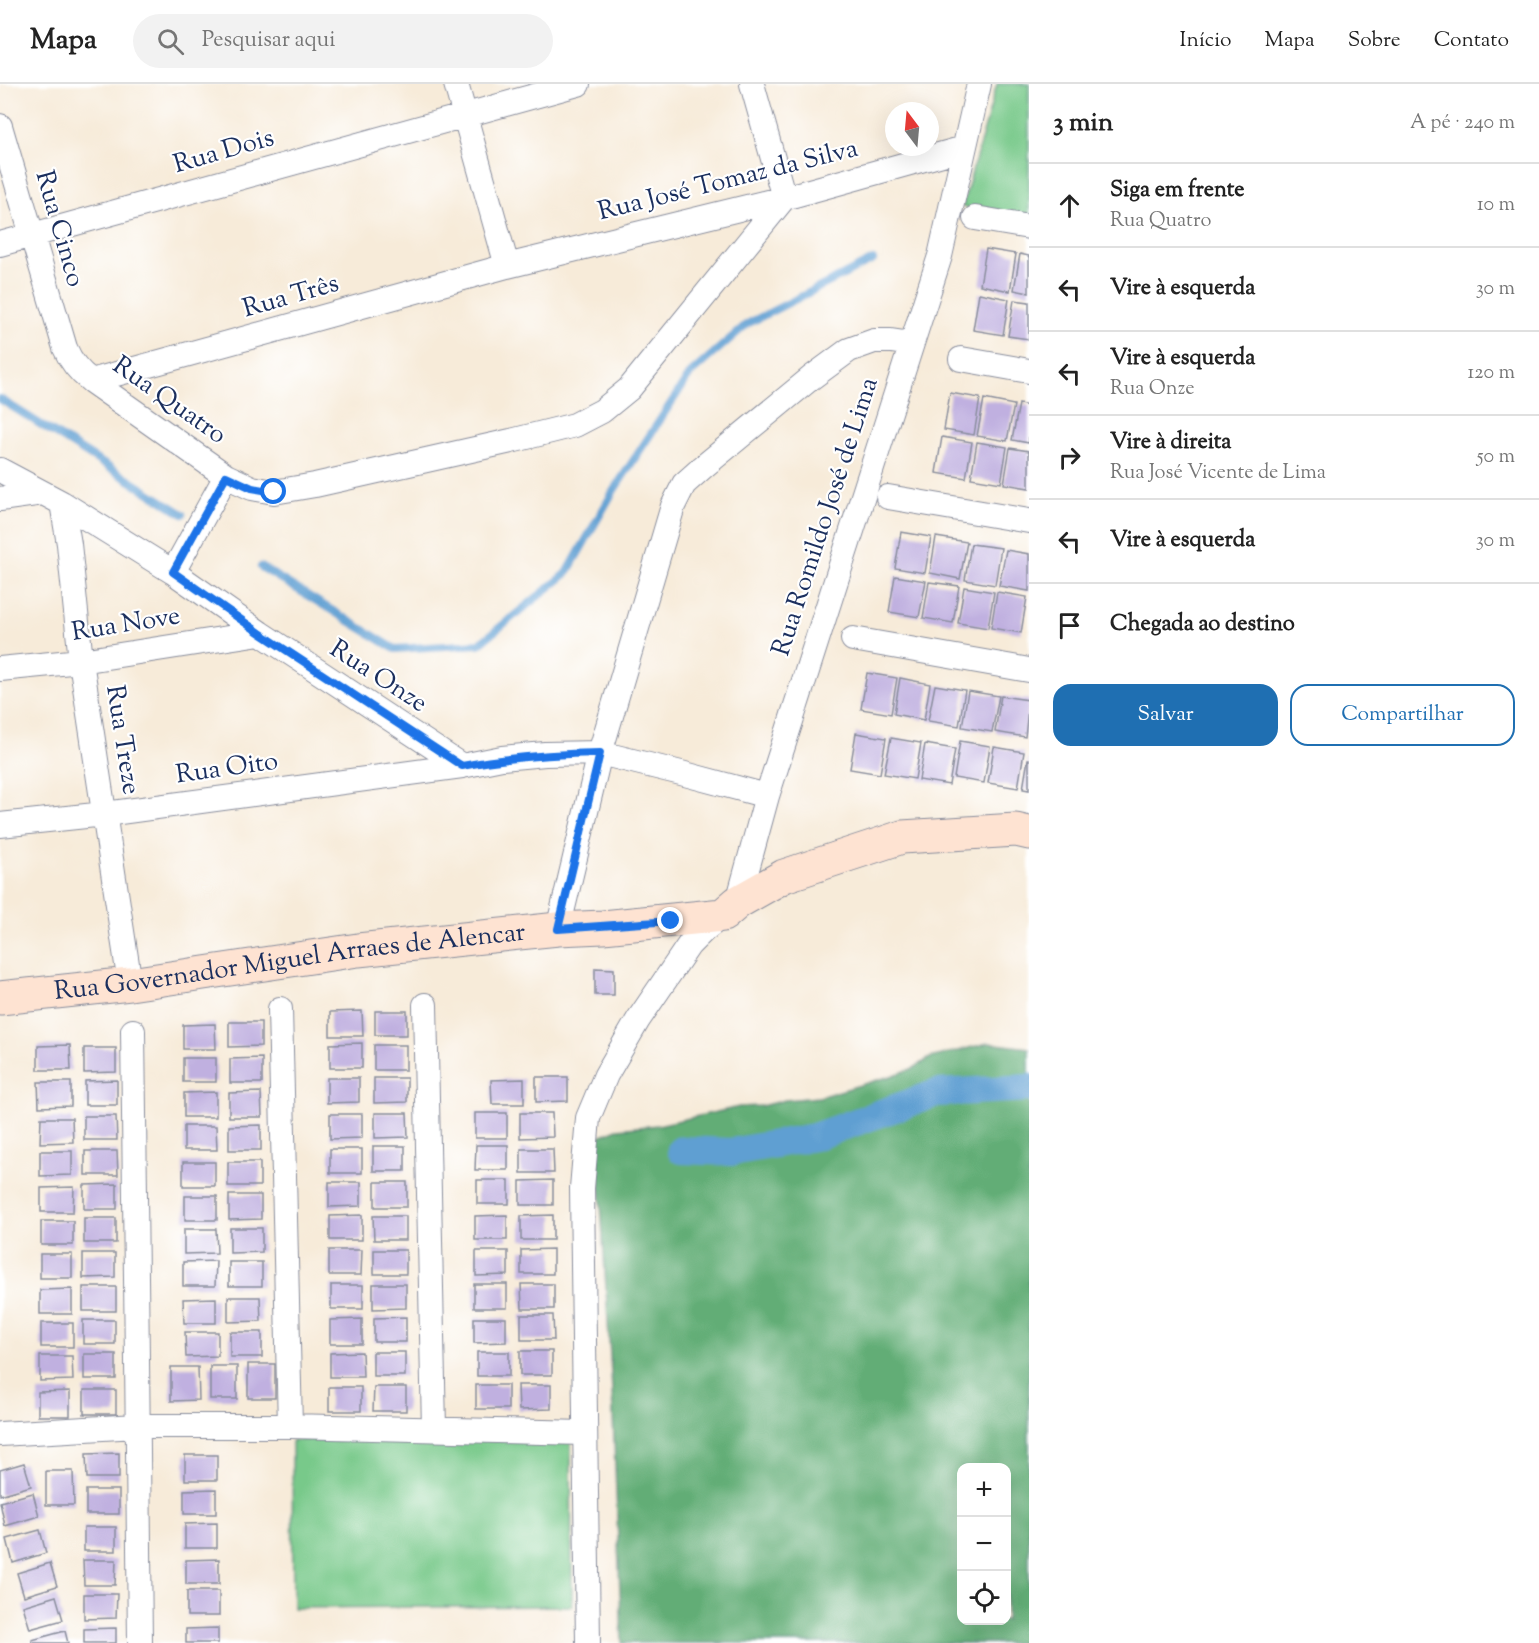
<!DOCTYPE html>
<html lang="pt">
<meta charset="utf-8">
<style>
:root{--surface:#fff;--page:#f2f2f2;--text:#222;--muted:#767676;--line:#e0e0e0;--accent:#1f6fb2}
body{margin:0;font-family:"Sorts Mill Goudy",serif;background:var(--page);color:var(--text)}
.controls{position:absolute;right:18px;bottom:18px;display:grid;overflow:hidden;border-radius:12px;box-shadow:0 6px 24px #0002}
.controls button{width:54px;height:54px;display:grid;place-items:center;padding:0;border:0;border-bottom:2px solid var(--line);background:var(--surface);color:var(--text);font:30px sans-serif}
.compass{position:absolute;left:885px;top:18px;width:54px;height:54px;border-radius:50%;background:var(--surface);box-shadow:0 6px 24px #0002;rotate:344deg}
.stop{position:absolute;width:18px;height:18px;margin:-14px;border:4px solid #1a73e8;border-radius:50%;background:#fff}
.stop.end{background:#1a73e8;border-color:#fff;box-shadow:0 2px 6px #0008}
.list{margin:0;padding:0;list-style:none}
h2{display:flex;justify-content:space-between;align-items:center;height:78px;margin:0;padding:0 24px;font-size:26px}
h2 small{font-size:20px;font-weight:400;color:var(--muted)}
.list li{display:grid;grid-template-columns:39px 1fr auto;gap:18px;align-items:center;box-sizing:border-box;height:84px;padding:0 24px;border-top:2px solid var(--line)}
.list b{display:block;font-size:22px;white-space:nowrap}
.list p{margin:0;font-size:20px;white-space:nowrap;color:var(--muted)}
.list em{font-size:20px;font-style:normal;color:var(--muted)}
.actions{display:flex;gap:12px;padding:18px 24px}
.actions a{flex:1;padding:14px 0;border:2px solid var(--accent);border-radius:18px;text-align:center;font-size:21px;color:var(--accent)}
.actions .main{background:var(--accent);color:#fff}
.icon{flex:none;width:33px;height:33px;fill:none;stroke:currentColor;stroke-width:2;stroke-linecap:round;stroke-linejoin:round}
.map{position:relative;flex:none;width:1029px;height:1559px;overflow:hidden}
header{display:flex;align-items:center;gap:36px;box-sizing:border-box;height:84px;padding:0 30px;background:var(--surface);border-bottom:2px solid var(--line)}
header strong{font-size:28px}
nav{display:flex;gap:33px;margin-inline-start:auto;font-size:21px}
.search{width:420px;height:54px;background:var(--page);display:flex;align-items:center;gap:15px;box-sizing:border-box;padding:0 21px;border-radius:33px;color:var(--muted);font-size:22px}
main{display:flex}
aside{flex:1;background:var(--surface)}
.map>svg:first-child{display:block}
</style>
<header>
<strong>Mapa</strong>
<div class="search"><svg class="icon" aria-label="search" viewBox="0 0 24 24"><circle cx="10" cy="10" r="6"/><path d="M15 15l6 6"/></svg>Pesquisar aqui</div>
<nav><a>Início</a><a>Mapa</a><a>Sobre</a><a>Contato</a></nav>
</header>
<main>
<div class="map">
<svg width="1029" height="1559" viewBox="0 0 1029 1559">
<rect width="100%" height="100%" fill="#fff"/>
<filter id="ink" filterUnits="userSpaceOnUse"><feTurbulence type="fractalNoise" baseFrequency=".0167" numOctaves="2"/><feDisplacementMap in="SourceGraphic" scale="12" xChannelSelector="R" yChannelSelector="G"/><feConvolveMatrix kernelMatrix="1 2 1 2 8 2 1 2 1" color-interpolation-filters="sRGB"/></filter>
<filter id="wash" filterUnits="userSpaceOnUse"><feTurbulence type="fractalNoise" baseFrequency=".008" numOctaves="4" result="noise"/><feDisplacementMap in="SourceGraphic" scale="24" xChannelSelector="R" yChannelSelector="G"/><feGaussianBlur stdDeviation="1.35" result="paint"/><feColorMatrix in="noise" values="0 0 0 0 0 0 0 0 0 0 0 0 0 0 0 0 0 1.4 0 .05"/><feComposite in="paint" operator="in"/></filter>
<g filter="url(#wash)">
<rect width="100%" height="100%" fill="#f7ebd9"/>
<path fill="#78c98a" stroke="#4a7c74" stroke-width="1.5" d="M997,0H1029V135L962,123Z
M571,1354L572,1522L293,1524L292,1356Z"/>
<path fill="#62ad76" stroke="#3e6e6a" stroke-width="1.5" fill-rule="evenodd" d="M988,959L1029,964V1559H622L612,1306L597,1053L617,1045L658,1041L739,1023L761,1022L785,1016L819,1013L891,992L914,984L930,974ZM962,1384H1006V1536H962Z"/>
<g fill="none" stroke-linecap="round" stroke-linejoin="round">
<path stroke="#5f9fd2" stroke-width="8" d="M0,315L183,430
M261,483L395,565L479,560L567,489L614,406L690,290L747,240L873,176"/>
<path stroke="#5f9fd2" stroke-width="28" d="M681,1066L731,1068L814,1053L937,1009L1029,1004"/>
</g>
<g id="blocks">
<path fill="#c0b0e0" d="M986,165L1016,170L1010,207L980,201Z
M1020,170L1029,172V209L1014,206Z
M979,209L1009,215L1003,251L973,246Z
M1014,216L1029,218V255L1008,252Z
M950,309L980,314L974,351L944,346Z
M984,315L1014,321L1007,357L977,352Z
M1019,320L1029,322V359L1012,356Z
M942,353L972,358L966,394L936,389Z
M977,358L1007,363L1001,399L971,394Z
M1010,364L1029,367V404L1004,400Z
M901,448L931,453L925,489L895,484Z
M936,453L967,458L960,495L930,489Z
M971,460L1001,464L995,501L965,496Z
M1006,466L1029,470V507L999,502Z
M895,492L926,497L919,533L889,528Z
M929,498L959,502L953,539L923,534Z
M964,503L994,508L988,544L958,539Z
M997,508L1027,513L1021,549L991,544Z
M867,589L897,594L891,630L861,625Z
M900,594L930,600L924,636L894,630Z
M935,601L965,606L959,642L928,637Z
M968,607L999,612L992,648L962,643Z
M1001,612L1029,616L1025,653L995,648Z
M856,649L886,654L880,690L850,685Z
M891,654L921,659L915,695L884,690Z
M960,657L990,662L984,699L954,694Z
M925,660L955,665L949,701L919,696Z
M994,663L1024,668L1018,704L988,699Z
M1028,675H1029V706L1023,705Z
M595,884L614,885V911H595Z
M362,927L363,952H330V928Z
M375,927H407V951H375Z
M229,938H261V962L229,963Z
M215,940L216,965H183V941Z
M362,959V984H330V960Z
M70,961L71,986H38V962Z
M374,961H406V986H374Z
M84,964H116V988L84,989Z
M183,974H216V998H183Z
M262,974V999H230V975Z
M536,993H568V1017L536,1018Z
M327,994H359V1018L327,1019Z
M374,994H407V1018L374,1019Z
M524,995V1020H492L491,996Z
M117,996V1021H85V997Z
M38,998H71V1022L39,1023Z
M216,1008V1033H184V1009Z
M261,1008L262,1033H229V1009Z
M375,1029H407L408,1053L375,1054Z
M475,1029H507V1054H475Z
M520,1029H552L553,1053L520,1054Z
M330,1030H362V1054L330,1055Z
M84,1032H116L117,1056H84Z
M41,1034H72L73,1058L40,1059Z
M261,1041V1066H229V1042Z
M184,1042H216L217,1066H184Z
M476,1061H508V1086H475Z
M373,1062H405V1087H373Z
M330,1065H362V1089H330Z
M521,1065H553L554,1089H521Z
M40,1067H72V1091L40,1092Z
M85,1067H117L118,1091H85Z
M183,1078H215V1102H183Z
M228,1078H260V1102H228Z
M477,1096H509V1120H477Z
M553,1096V1121H520V1097Z
M329,1098H361V1122L329,1123Z
M375,1098H407V1123H375Z
M117,1100V1125H84V1101Z
M74,1103L73,1128H41V1104Z
M229,1111H261V1135L229,1136Z
M185,1112H217V1136H185Z
M362,1131V1156H330V1132Z
M507,1131V1156H475V1132Z
M553,1131V1156H521V1132Z
M373,1132H406V1156H374Z
M84,1134H116V1159H84Z
M41,1137H73V1161H41Z
M230,1144H262V1168L230,1169Z
M184,1145H216L217,1169L184,1170Z
M553,1165V1190H521V1166Z
M329,1166H362L361,1191H329Z
M374,1166H406V1190H374Z
M476,1167H508V1191L476,1192Z
M83,1169H115V1193L83,1194Z
M40,1170H72V1194H40Z
M216,1177L215,1202H183V1178Z
M229,1178H262V1202H229Z
M373,1200H406V1224L373,1225Z
M474,1200H507V1224H474Z
M521,1200H554V1225H522Z
M331,1201H363V1225H331Z
M83,1203H116V1227H83Z
M72,1205V1230H40V1206Z
M228,1213H260L261,1237L228,1238Z
M216,1214V1239H184L183,1215Z
M521,1231H553L554,1256H521Z
M406,1233V1258H374V1234Z
M474,1234H506V1258L474,1259Z
M362,1235V1260H330V1236Z
M83,1236H115V1260H83Z
M41,1239H73V1263H41Z
M185,1248H218V1272L186,1273Z
M230,1248H262V1273H230Z
M520,1267H552V1291H520Z
M362,1268L363,1293H330V1269Z
M373,1268H405V1292H373Z
M477,1268H509V1292H477Z
M84,1270H116V1295H84Z
M40,1272H72L73,1296L40,1297Z
M248,1280H275V1314H248Z
M210,1282H237V1315H210Z
M171,1283H198L199,1316L171,1317Z
M476,1301H508V1325H476Z
M518,1301H551V1325L519,1326Z
M329,1303H361V1327H329Z
M374,1303H406V1327H373Z
M84,1306H116V1330H84Z
M70,1307V1332H38V1308Z
M119,1369V1394H87L86,1370Z
M185,1371H217V1396H185Z
M24,1379L31,1402L0,1411V1386Z
M46,1387H73L74,1421H46Z
M216,1405V1430H184V1406Z
M86,1406H119V1430H86Z
M33,1409L39,1432L5,1442L0,1418Z
M217,1439V1464H185V1440Z
M84,1443H116V1467H84Z
M40,1446L46,1469L13,1479L7,1455Z
M219,1475V1500H186V1476Z
M83,1476H116L115,1501H84Z
M50,1479L57,1502L24,1512L17,1489Z
M187,1507H219V1532H187Z
M84,1510H117L116,1534L84,1535Z
M56,1512L63,1536L30,1545L23,1522Z
M116,1544V1559H84V1545Z
M218,1544V1559H186V1545Z
M65,1547L68,1559H33L32,1556Z"/>
</g>
</g>
<g filter="url(#ink)">
<use href="#blocks" fill-opacity="0" stroke="#898d9c" stroke-width="1.5"/>
<g fill="none" stroke-linecap="round" stroke-linejoin="round">
<defs>
<path id="street" d="M456,0L507,182
M0,42L65,264C71,278 78,287 91,297L226,392L252,404L274,408L315,401L511,357L575,341L602,327L629,305L784,114L752,0
M975,134L1029,143
M0,160L578,0
M961,275L1029,287
M91,297L507,182L784,114L964,64
M0,386L62,419L173,488L260,549L462,682L502,674L545,670L600,669L681,689L767,712
M888,413L1029,437
M0,415L43,409
M62,419L69,460L81,577L130,900
M173,488L226,392
M853,555L1029,586
M0,585L81,577L260,549
M0,741L105,730L462,682
M738,818L767,712L940,172L979,0
M558,845L600,669L673,422L684,400L703,383L811,294L849,266L874,257H891L911,260
M425,921L434,1345
M280,925L290,1342
M133,947C137,1151 137,1355 140,1559
M0,1350L137,1342H290L585,1349
M588,1559L582,1104L588,1034L606,991L638,936L689,861L704,846L723,831"/>
<g id="secondary">
<path id="s1" d="M0,914L130,900L358,866L558,845L603,843L723,831L738,818L784,792L902,753L1016,746L1029,749"/>
</g>
</defs>
<use href="#street" stroke="#898d9c" stroke-width="26"/>
<use href="#secondary" stroke="#898d9c" stroke-width="35"/>
<use href="#street" stroke="#fff" stroke-width="24"/>
<use href="#secondary" stroke="#fee3d2" stroke-width="33"/>
</g>
</g>
<g fill="none" stroke-linecap="round" stroke-linejoin="round" filter="url(#ink)">
<path stroke="#1a73e8" stroke-width="8" d="M274,408L252,404L226,392L173,488L260,549L462,682C508,673 553,670 600,669L558,845L671,837"/>
</g>
<g text-anchor="middle" dominant-baseline="central" stroke-width="4.5" stroke-linejoin="round" paint-order="stroke">
<g font-size="26" fill="#1b2f5e" stroke="#fff">
<text transform="translate(224 68) rotate(-16)">Rua Dois</text>
<text transform="translate(728 97) rotate(-14)">Rua José Tomaz da Silva</text>
<text transform="translate(59 145) rotate(74)">Rua Cinco</text>
<text transform="translate(291 213) rotate(-16)">Rua Três</text>
<text transform="translate(169 317) rotate(35)">Rua Quatro</text>
<text transform="translate(826 433) rotate(-72)">Rua Romildo José de Lima</text>
<text transform="translate(126 541) rotate(-9)">Rua Nove</text>
<text transform="translate(378 593) rotate(33)">Rua Onze</text>
<text transform="translate(122 656) rotate(81)">Rua Treze</text>
<text transform="translate(227 685) rotate(-8)">Rua Oito</text>
<text stroke="none"><textPath href="#s1" startOffset="292">Rua Governador Miguel Arraes de Alencar</textPath></text>
</g>
</g>
</svg>
<div class="controls">
<button>+</button>
<button>−</button>
<button><svg class="icon" aria-label="locate" viewBox="0 0 24 24"><circle cx="12" cy="12" r="6"/><path d="M12 2v4M12 18v4M2 12h4M18 12h4"/></svg></button>
</div>
<svg class="compass" viewBox="-18 -18 36 36"><path d="M0-13l5 13h-10z" fill="#e53935"/><path d="M0 13l5-13h-10z" fill="#767676"/></svg>
<div class="stop" style="left:274px;top:408px"></div>
<div class="stop end" style="left:671px;top:837px"></div>
</div>
<aside>
<h2>3 min<small>A pé · 240 m</small></h2>
<ul class="list">
<li><svg class="icon" aria-label="ahead" viewBox="0 0 24 24"><path d="M12 20V5M6 11l6-6 6 6"/></svg><div><b>Siga em frente</b><p>Rua Quatro</p></div><em>10 m</em></li>
<li><svg class="icon" aria-label="left" viewBox="0 0 24 24"><path d="M17 20v-9H6M10 6l-5 5 5 5"/></svg><div><b>Vire à esquerda</b></div><em>30 m</em></li>
<li><svg class="icon" aria-label="left" viewBox="0 0 24 24"><path d="M17 20v-9H6M10 6l-5 5 5 5"/></svg><div><b>Vire à esquerda</b><p>Rua Onze</p></div><em>120 m</em></li>
<li><svg class="icon" aria-label="right" viewBox="0 0 24 24"><path d="M7 20v-9h11M14 6l5 5-5 5"/></svg><div><b>Vire à direita</b><p>Rua José Vicente de Lima</p></div><em>50 m</em></li>
<li><svg class="icon" aria-label="left" viewBox="0 0 24 24"><path d="M17 20v-9H6M10 6l-5 5 5 5"/></svg><div><b>Vire à esquerda</b></div><em>30 m</em></li>
<li><svg class="icon" aria-label="arrive" viewBox="0 0 24 24"><path d="M6 21V4h12l-3 4 3 4H6"/></svg><div><b>Chegada ao destino</b></div></li>
</ul>
<div class="actions"><a class="main">Salvar</a><a>Compartilhar</a></div>
</aside>
</main>
